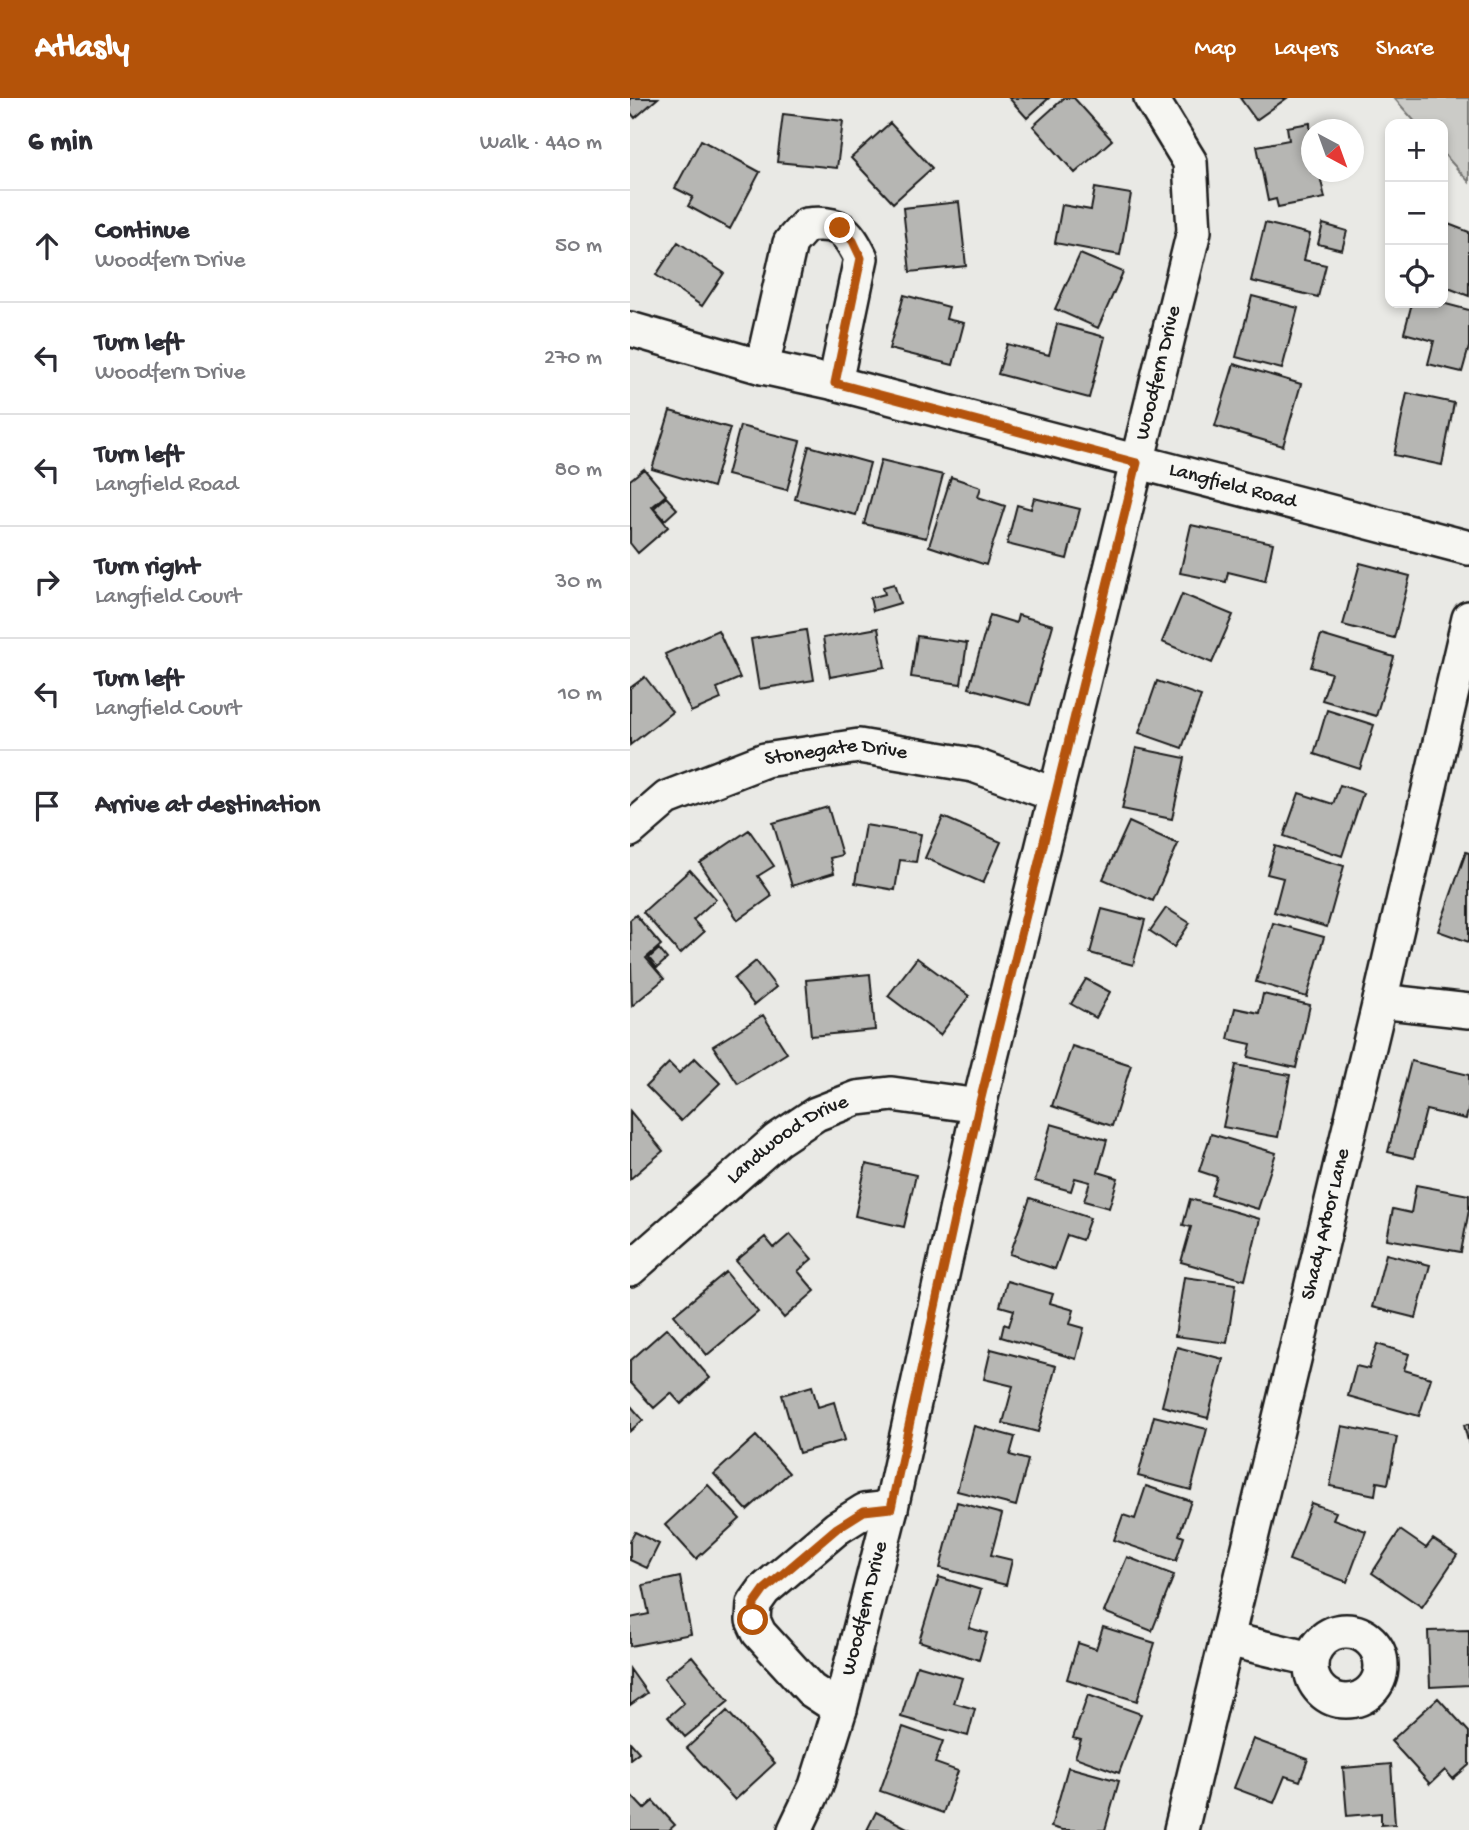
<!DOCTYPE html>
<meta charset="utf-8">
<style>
:root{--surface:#fff;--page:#f7f7f7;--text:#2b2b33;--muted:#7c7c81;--line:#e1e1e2;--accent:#b45309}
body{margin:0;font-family:"Gochi Hand",sans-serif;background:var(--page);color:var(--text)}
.controls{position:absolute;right:21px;top:21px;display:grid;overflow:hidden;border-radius:14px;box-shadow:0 4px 10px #0003}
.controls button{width:63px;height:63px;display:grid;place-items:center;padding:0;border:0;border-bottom:2px solid var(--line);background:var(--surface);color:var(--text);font:35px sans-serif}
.compass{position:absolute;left:671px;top:21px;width:63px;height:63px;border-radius:50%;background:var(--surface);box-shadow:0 4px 10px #0003;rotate:139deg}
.stop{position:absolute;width:21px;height:21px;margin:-16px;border:5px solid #b45309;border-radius:50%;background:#fff}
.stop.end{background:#b45309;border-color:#fff;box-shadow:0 2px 7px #0008}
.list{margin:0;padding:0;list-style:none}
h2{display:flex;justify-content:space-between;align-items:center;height:91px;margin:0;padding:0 28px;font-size:30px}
h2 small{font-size:23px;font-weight:400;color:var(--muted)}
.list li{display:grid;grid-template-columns:46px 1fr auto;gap:21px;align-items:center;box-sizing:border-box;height:112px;padding:0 28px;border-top:2px solid var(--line)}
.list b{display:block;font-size:26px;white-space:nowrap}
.list p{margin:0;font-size:23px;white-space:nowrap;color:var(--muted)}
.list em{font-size:23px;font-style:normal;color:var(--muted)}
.icon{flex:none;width:38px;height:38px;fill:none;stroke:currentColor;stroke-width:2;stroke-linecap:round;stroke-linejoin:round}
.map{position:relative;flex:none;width:839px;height:1732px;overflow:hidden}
header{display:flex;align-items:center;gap:42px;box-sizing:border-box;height:98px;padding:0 35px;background:var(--accent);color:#fff}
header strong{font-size:33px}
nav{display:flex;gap:38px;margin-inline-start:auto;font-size:24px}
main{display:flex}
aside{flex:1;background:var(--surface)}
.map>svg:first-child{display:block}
</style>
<header>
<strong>Atlasly</strong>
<nav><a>Map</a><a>Layers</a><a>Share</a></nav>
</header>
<main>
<aside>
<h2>6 min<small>Walk · 440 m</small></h2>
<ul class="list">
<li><svg class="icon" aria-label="ahead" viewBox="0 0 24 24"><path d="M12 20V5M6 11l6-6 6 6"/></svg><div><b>Continue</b><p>Woodfern Drive</p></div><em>50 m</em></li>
<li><svg class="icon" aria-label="left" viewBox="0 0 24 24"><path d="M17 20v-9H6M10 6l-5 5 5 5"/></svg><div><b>Turn left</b><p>Woodfern Drive</p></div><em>270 m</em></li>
<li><svg class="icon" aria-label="left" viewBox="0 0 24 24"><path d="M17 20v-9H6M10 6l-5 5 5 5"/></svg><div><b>Turn left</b><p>Langfield Road</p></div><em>80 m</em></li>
<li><svg class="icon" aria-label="right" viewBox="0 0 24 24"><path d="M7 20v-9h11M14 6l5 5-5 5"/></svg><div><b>Turn right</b><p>Langfield Court</p></div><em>30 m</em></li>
<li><svg class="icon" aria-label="left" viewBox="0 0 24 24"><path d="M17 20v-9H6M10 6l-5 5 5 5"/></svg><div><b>Turn left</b><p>Langfield Court</p></div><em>10 m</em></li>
<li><svg class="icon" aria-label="arrive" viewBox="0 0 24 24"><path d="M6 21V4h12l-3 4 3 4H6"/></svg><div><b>Arrive at destination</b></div></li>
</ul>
</aside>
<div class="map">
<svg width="839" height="1732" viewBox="0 0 839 1732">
<rect width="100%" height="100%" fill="#e9e9e5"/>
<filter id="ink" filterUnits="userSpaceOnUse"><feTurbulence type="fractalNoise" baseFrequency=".0143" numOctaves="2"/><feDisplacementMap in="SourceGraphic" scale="14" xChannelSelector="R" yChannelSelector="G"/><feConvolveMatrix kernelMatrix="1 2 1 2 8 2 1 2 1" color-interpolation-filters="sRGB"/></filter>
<g filter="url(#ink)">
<path fill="#cbcbc7" stroke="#747472" stroke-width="2" d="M764,0H839V84L813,55V26H787Z"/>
<path fill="#b6b6b3" stroke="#1c1c1c" stroke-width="2" d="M0,0H28L5,20L0,14Z
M379,0H419L397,20Z
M434,0H444L482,42L445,75L403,28Z
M610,0H657L626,22Z
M153,16L213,23L207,70L147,64Z
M260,25L302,70L263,105L221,60Z
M680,25L682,74H689L695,100L648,109L646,101L638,103L627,48L659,42L657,29Z
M71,42L130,74L100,131L58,108L63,99L45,90Z
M465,90L501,96L490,157L425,145L432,107L461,112Z
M329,104L336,168L280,174L273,110Z
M813,124L839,134V198L813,188Z
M635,125L680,136L674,162L696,167L688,199L621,183Z
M693,126L717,133L712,152L688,146Z
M48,144L94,175L72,208L26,177Z
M450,156L493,174L468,230L425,211Z
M274,197L319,209L316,221L334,225L323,267L259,251Z
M622,198L668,210L652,271L606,259Z
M782,205H812L839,212V249L832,274L798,266L804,243L774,235Z
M427,226L475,239L459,300L368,276L377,246L419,257Z
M604,266L671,286L653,348L585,328Z
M777,295L824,305L812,367L764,357Z
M40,313L100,330L83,389L22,371Z
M110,328L170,343L157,392L97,377Z
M179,348L240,365L226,417L165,401Z
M251,362L313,377L296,440L234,426Z
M14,371L36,397L22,409L38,429L8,455L0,445V382Z
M321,379L351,389L348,399L375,408L356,467L299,448Z
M36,399L47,411L35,422L24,410Z
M404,400L450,411L437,461L377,446L387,407L401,411Z
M561,427L643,445L635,483L598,474L596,484L550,475Z
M730,465L780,478L764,540L713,527Z
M264,486L270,505L243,513L240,500L255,496L253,489Z
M552,496L603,517L582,565L532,544Z
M360,517L386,525L388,517L423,527L400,607L339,590Z
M248,530L255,569L200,579L193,540Z
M88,532L110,580L87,590L91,601L61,614L35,556Z
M176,532L184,582L129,591L121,541Z
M691,537L764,559L746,618L692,602L701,575L681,569Z
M287,538L337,545L331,586L281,579Z
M15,579L42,614L0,647V590Z
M527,583L571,598L552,650L509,635Z
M697,612L744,627L730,671L684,656Z
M506,650L555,660L542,721L492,711Z
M710,687L733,695L712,758L654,738L669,695L703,706Z
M198,709L212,757L200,760L204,775L162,788L143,725Z
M313,719L371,744L353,785L295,760Z
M499,724L548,746L523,803L473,781Z
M235,727L291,736L286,764L270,762L265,792L225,785Z
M119,732L144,768L128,778L142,798L108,822L70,765Z
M645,748L714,768L697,829L644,814L653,780L637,776Z
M836,754L839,755V844L808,833Z
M60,772L86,801L63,822L74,834L50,856L13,814Z
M536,810L560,825L544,849L520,833Z
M472,811L515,822L503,867L460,855Z
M6,817L31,847L16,860L34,881L2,908L0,822Z
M643,825L694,839L677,899L626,884Z
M29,851L37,861L27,870L19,860Z
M287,860L339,898L310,937L258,898Z
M126,863L146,889L124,907L104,881Z
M240,876L245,932L181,938L176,882Z
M456,881L480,894L466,920L441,906Z
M633,896L680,907L666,970L618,959L621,946L598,941L605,910L629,915Z
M133,917L157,955L108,986L83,948Z
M442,948L501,967L482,1028L422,1008Z
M65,960L90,985L51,1023L16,988L39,965L49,975Z
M781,963L839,977V1009L836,1021L796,1012L784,1060L758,1054Z
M606,967L660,977L648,1039L593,1029Z
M0,1013L33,1053L0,1081Z
M421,1026L477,1042L468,1074L488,1080L479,1110L454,1103L460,1084L445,1080L441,1093L405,1083Z
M581,1036L646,1055L628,1111L581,1097L587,1079L569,1073Z
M236,1066L286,1077L274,1129L225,1118Z
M786,1087L839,1097V1112L831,1154L757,1141L763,1111L781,1115Z
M400,1100L460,1120L452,1142L437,1137L425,1171L380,1156Z
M560,1101L630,1121L615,1182L551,1164L561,1129L553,1127Z
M160,1136L182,1161L168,1173L185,1193L154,1220L106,1163L135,1139L144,1150Z
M756,1156L800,1167L786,1220L742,1209Z
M96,1174L128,1214L77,1257L44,1217Z
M554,1179L606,1186L597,1245L545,1238Z
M377,1183L423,1196L420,1205L444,1212L440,1226L454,1230L446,1261L371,1239L374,1226L379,1228L384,1212L370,1208Z
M37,1230L80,1280L51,1306L41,1295L24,1310L0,1284V1263Z
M747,1246L779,1256L774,1272L801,1280L789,1318L718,1298L726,1268L739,1271Z
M547,1249L593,1261L578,1320L532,1308Z
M361,1251L426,1268L408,1334L373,1325L383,1288L354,1281Z
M182,1288L188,1309L204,1304L215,1342L169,1355L152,1297Z
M0,1307L13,1322L0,1333Z
M524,1318L577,1331L561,1392L508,1378Z
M839,1326V1347L834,1327Z
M344,1328L385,1339L380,1357L398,1362L386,1408L327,1393Z
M712,1328L767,1339L758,1386L747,1384L745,1397L700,1388Z
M126,1338L159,1375L117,1412L84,1376Z
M78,1387L110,1421L66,1461L35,1427Z
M516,1388L561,1403L549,1437L554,1439L546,1463L484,1442L493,1417L505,1421Z
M327,1404L372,1416L361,1457L382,1462L376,1487L310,1470Z
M681,1405L706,1414L703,1421L736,1433L717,1484L659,1462Z
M770,1432L796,1450L803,1441L827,1457L792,1509L742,1475Z
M5,1434L29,1446L17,1470L0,1462V1443Z
M497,1459L544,1477L522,1533L474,1514Z
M50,1479L61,1536L0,1548V1520L19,1516L13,1487Z
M309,1479L351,1492L339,1530L357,1535L349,1562L289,1543Z
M473,1529L525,1545L507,1603L437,1581L448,1545L466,1551Z
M839,1532V1587L800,1589L798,1533Z
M62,1558L99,1603L55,1639L38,1619L54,1605L34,1580Z
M287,1567L332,1580L324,1605L345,1611L338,1638L271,1619Z
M0,1571L17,1595L0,1607Z
M458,1597L511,1616L489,1675L445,1659L451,1642L443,1640Z
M808,1600L839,1634V1667L823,1681L815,1672L800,1686L761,1643Z
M97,1613L145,1665L105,1702L57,1650Z
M273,1629L313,1643L305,1665L328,1673L313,1715L250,1693Z
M623,1641L678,1661L670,1683L655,1678L644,1705L604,1690Z
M0,1644L9,1654L0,1661Z
M761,1666L765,1726L751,1727V1715L717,1718L713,1670Z
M438,1669L489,1683L475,1732H432L421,1729Z
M0,1696L14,1711L23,1703L45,1727L39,1732H0Z
M246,1714L281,1732H237Z"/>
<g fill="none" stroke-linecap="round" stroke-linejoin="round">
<defs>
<g id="minor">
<path id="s1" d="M0,231L132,269L205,285L839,450"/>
<path d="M132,269L160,145L176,127C208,123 217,131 231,160L205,285"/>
<path id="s2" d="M0,732L37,700L135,662L229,648L343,667L426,697"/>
<path d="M750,903L839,913"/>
<path id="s3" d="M0,1171L147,1042L186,1016L227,1000L262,996L349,1008"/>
<circle cx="716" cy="1568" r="35"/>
<path d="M597,1541L681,1561"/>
<path d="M210,1611L181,1592L129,1535L123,1522L124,1506L134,1492L207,1430L234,1413L261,1410"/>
<path id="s4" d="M165,1732L186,1688L210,1611L261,1410L349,1008L564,133L560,64L521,0"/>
<path id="s5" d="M551,1732L750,903L839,520"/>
</g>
</defs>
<use href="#minor" stroke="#1c1c1c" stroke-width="38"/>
<use href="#minor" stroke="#f6f6f2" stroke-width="33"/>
</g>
</g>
<g fill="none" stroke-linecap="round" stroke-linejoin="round" filter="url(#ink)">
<path stroke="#b45309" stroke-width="9" d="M123,1522L124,1506L134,1492L207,1430L234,1413L261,1410L349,1008L507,365L205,285L231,160L223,143L210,130"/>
</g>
<g text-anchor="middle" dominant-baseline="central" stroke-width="5" stroke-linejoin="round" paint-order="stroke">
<g font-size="21" fill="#1c1c1c" stroke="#f6f6f2">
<text stroke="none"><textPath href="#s4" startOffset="1503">Woodfern Drive</textPath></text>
<text stroke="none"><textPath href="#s1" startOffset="623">Langfield Road</textPath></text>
<text stroke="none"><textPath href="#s2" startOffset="226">Stonegate Drive</textPath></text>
<text stroke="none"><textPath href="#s3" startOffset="205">Landwood Drive</textPath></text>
<text stroke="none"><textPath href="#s5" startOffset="623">Shady Arbor Lane</textPath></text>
<text stroke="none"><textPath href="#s4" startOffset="233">Woodfern Drive</textPath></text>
</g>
</g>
</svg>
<div class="controls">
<button>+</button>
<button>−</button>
<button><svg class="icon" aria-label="locate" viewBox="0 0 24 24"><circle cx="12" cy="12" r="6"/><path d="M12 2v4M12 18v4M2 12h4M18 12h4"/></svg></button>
</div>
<svg class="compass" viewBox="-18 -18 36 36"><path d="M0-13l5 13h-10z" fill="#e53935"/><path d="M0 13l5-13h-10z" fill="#7c7c81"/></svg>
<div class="stop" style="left:123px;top:1522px"></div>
<div class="stop end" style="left:210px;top:130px"></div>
</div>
</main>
